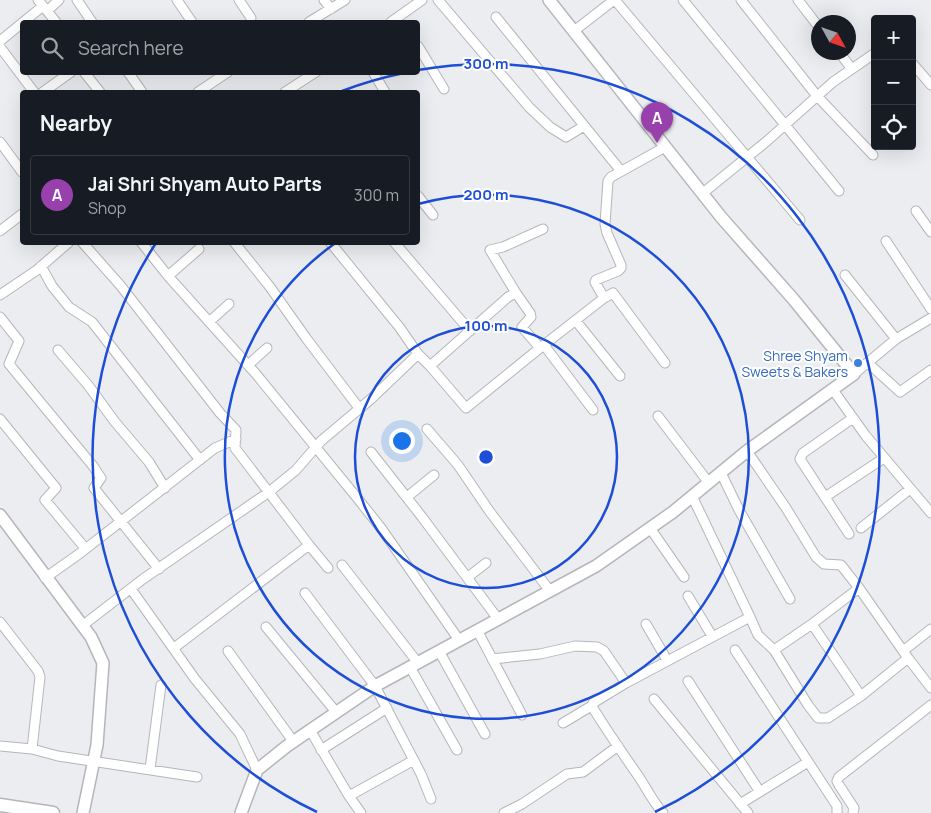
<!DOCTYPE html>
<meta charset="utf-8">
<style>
:root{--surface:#171b24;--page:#242831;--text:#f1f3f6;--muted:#9ea1a6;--line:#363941;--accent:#9840ac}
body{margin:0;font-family:Manrope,sans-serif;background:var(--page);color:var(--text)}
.controls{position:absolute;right:15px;top:15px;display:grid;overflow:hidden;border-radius:5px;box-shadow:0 5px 20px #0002}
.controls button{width:45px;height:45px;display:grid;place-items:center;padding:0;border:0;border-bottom:1px solid var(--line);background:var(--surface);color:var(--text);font:25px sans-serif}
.compass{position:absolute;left:811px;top:15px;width:45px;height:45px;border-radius:50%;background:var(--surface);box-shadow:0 5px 20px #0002;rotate:130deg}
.you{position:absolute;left:401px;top:440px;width:18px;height:18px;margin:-12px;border:4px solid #fff;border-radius:50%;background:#1a73e8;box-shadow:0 0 0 8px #1a73e833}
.badge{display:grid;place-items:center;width:32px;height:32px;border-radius:50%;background:var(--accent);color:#fff;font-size:16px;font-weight:700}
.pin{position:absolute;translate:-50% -41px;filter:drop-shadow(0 1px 2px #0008)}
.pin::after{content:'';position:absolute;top:26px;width:18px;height:15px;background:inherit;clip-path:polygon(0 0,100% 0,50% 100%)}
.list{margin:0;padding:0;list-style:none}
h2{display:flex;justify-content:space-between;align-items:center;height:65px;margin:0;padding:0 20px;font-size:21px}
h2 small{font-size:16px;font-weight:400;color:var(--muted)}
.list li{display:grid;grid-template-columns:32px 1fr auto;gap:15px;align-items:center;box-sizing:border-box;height:80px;margin:0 10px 10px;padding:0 10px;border:1px solid var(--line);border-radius:5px}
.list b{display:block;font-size:19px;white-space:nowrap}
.list p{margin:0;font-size:16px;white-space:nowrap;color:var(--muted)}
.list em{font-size:16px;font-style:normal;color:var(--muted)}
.icon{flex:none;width:28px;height:28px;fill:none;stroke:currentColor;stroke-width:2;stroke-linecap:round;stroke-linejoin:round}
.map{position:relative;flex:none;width:931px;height:813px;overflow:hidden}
.search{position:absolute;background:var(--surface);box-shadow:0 5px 20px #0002;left:20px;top:20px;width:400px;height:55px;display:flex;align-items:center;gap:12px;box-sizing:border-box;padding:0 18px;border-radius:5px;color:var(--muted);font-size:19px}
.panel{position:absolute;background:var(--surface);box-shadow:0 5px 20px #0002;left:20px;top:90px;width:400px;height:155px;border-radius:5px}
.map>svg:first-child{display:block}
</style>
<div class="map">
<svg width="931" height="813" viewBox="0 0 931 813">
<rect width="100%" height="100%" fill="#ecedf1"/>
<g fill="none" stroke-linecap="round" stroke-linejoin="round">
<defs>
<path id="minor" d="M38,0L56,22
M77,0L92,22
M177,0L192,22
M239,0L251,18
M324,0L331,9
M438,0L529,107L550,127L566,137L584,126
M615,0L800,220
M683,0L839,191
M741,0L817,96L873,155
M798,0L818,26
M47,11L59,0
M496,17L621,171
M309,22L345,0
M391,22L422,0
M574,31L614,0
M0,41L43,6
M418,46L444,89
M0,47L34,92
M839,52L851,68
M912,63L931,85
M84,72L100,92
M128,72L142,92
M373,72L385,92
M43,92L71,72
M198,92L228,72
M285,92L316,72
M0,142L22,172
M703,193L767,141L833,82L875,53
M418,196L433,215
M916,211L931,232
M0,231L22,214
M886,241L931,309
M82,242L120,285L220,413L236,430L235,448L309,545L174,648
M141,242L168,276L256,374L358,499L381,528L459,640
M234,242L270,287L306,338L359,408
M330,242L400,328L418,354
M394,242L470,331
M41,266L52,286L69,307L92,322L200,460
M845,275L896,339
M168,276L199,249
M516,293L490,250L503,247L543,229
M0,295L37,270L69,242
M604,298L613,293L665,363
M0,317L19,341L9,364L93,466L101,478L94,488L159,569
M576,321L620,376
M209,322L229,304
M544,345L593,410
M58,350L88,385L115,422L149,462L165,488
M868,363L900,392L931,370
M248,365L267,348
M430,366L466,408L540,348
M854,374L896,339L931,318
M833,390L866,436L931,513
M658,416L709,483
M0,419L56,488L45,500L85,548
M427,429L458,465L490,512L550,591
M747,451L786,508L816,557L824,564L841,565L859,588L812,624L774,650L758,635L750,617
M371,452L422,517L498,619
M721,473L739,510L790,599
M407,497L434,475
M825,497L884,458
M650,528L684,577
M861,528L910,489
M849,534L800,459L803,453L853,418
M309,545L328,568
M342,565L418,663
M468,577L486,563
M45,578L79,554L215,448L236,439
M131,589L195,679L240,734L257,770
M305,593L375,686L421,774L431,799
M688,596L712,636
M0,622L38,671L40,677L32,749
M646,624L667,660
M812,624L861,696
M82,626L143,579L269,492L296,470L321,441L371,399L418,354L430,366L508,297L516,293L530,313L531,317L522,327L540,348L604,298L595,282L596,280L618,271L621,268V265L607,233L605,224L608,181L611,177L665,147
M266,627L336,712
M477,630L522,715
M735,650L837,806V813
M774,650L808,705L818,718H828L861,696L908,658L859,588
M228,651L293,741
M439,651L485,734
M903,651L931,629
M908,658L931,688
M492,659L540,654L575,646L597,647L604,651L626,683
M410,667L457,750
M688,681L760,792
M654,699L748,813
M563,723L593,705
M310,730L349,796L361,813
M0,746L32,749L58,756L197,777
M321,750L387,708
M150,769L161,685
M349,796L414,760
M740,804L808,762
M504,813L522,804L567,774L583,772L618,746
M663,813C653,802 647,789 639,777C623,754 607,731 593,708V703L626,683L750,617L692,496
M853,813L854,808L839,785L837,781L839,777L931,705"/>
<path id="tertiary" d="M0,515L91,637L103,663L97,745L83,813
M241,813L257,770L287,746L375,686L596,566L673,512L747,451L854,374L794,300L721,217L549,0"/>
<path id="secondary" d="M0,805L53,813"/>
</defs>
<use href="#minor" stroke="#b4b6b9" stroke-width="11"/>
<use href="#tertiary" stroke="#b4b6b9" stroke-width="14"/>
<use href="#secondary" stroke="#b4b6b9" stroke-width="15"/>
<use href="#minor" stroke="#fff" stroke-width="9"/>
<use href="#tertiary" stroke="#fff" stroke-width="11"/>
<use href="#secondary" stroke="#fff" stroke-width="12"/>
</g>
<g fill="none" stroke="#1d4ed8" stroke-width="2.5">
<circle cx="486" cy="457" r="131"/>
<path d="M418 204A262 262 0 1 1 334 244"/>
<path d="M317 812A393 393 0 0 1 156 243M342 91A393 393 0 0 1 404 73M418 70A393 393 0 0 1 655 812"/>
</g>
<circle fill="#3f7fe0" stroke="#fff" stroke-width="2" cx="858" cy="363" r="5"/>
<g text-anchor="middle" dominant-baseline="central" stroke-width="4" stroke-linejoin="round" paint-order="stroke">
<g font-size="14" fill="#366cbe" stroke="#fff" text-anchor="end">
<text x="848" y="355">Shree Shyam<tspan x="848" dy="16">Sweets &amp; Bakers</tspan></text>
</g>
</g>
<circle cx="486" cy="457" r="8" fill="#1d4ed8" stroke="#fff" stroke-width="2.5"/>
<g font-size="15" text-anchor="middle" font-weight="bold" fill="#1d4ed8" stroke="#fff" stroke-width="4" stroke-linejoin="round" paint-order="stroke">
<text x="486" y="69">300 m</text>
<text x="486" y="200">200 m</text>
<text x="486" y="331">100 m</text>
</g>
</svg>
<div class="controls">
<button>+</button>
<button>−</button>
<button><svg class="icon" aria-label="locate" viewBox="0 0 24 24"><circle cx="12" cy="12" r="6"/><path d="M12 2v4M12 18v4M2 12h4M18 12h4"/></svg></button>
</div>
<svg class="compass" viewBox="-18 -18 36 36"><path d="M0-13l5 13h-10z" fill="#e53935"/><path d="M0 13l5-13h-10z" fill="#9ea1a6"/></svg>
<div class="you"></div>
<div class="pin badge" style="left:657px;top:143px">A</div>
<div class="search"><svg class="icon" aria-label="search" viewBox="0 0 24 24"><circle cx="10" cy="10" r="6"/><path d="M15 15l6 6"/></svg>Search here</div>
<section class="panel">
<h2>Nearby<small></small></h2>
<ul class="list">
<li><span class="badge">A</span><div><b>Jai Shri Shyam Auto Parts</b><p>Shop</p></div><em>300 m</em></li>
</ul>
</section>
</div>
